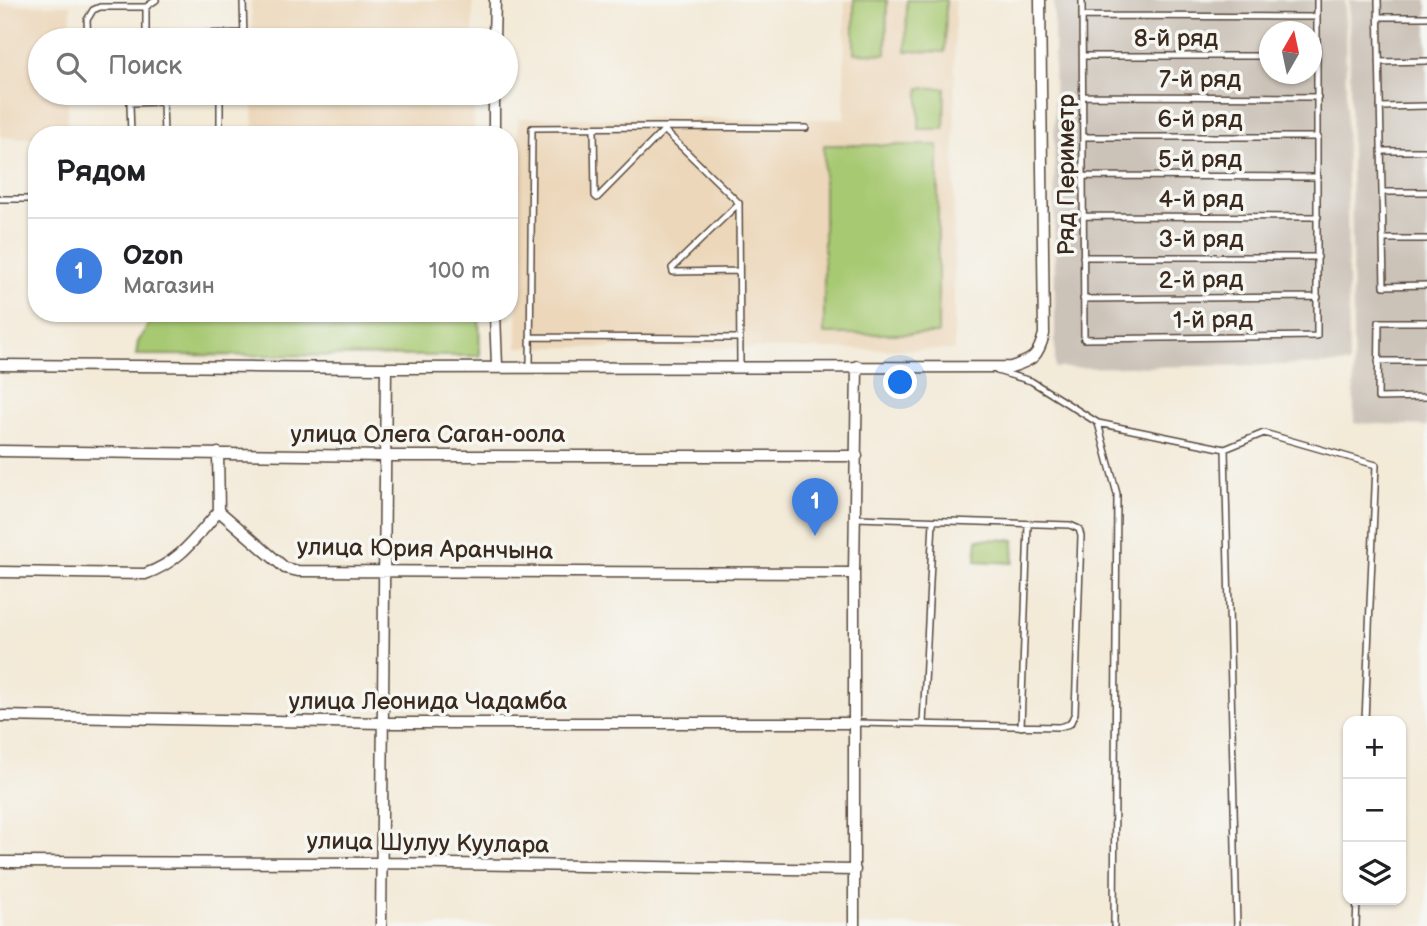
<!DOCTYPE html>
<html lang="ru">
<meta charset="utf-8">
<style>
:root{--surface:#fff;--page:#f6f6f6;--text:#202124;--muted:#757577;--line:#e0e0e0;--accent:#2563eb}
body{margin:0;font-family:"Balsamiq Sans",sans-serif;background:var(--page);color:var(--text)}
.controls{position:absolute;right:21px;bottom:21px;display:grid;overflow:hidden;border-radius:14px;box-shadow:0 2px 5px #0004}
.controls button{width:63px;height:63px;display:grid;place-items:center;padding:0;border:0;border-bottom:2px solid var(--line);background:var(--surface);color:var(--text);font:35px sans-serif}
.compass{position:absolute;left:1259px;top:21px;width:63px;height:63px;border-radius:50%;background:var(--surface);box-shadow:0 2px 5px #0004;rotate:9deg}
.you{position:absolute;left:901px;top:383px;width:24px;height:24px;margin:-18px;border:5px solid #fff;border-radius:50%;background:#1a73e8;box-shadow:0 0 0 10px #1a73e833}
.badge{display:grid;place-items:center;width:46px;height:46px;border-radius:50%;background:var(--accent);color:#fff;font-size:23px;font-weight:700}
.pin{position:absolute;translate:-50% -58px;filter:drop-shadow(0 2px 4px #0008)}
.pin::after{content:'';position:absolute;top:37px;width:24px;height:21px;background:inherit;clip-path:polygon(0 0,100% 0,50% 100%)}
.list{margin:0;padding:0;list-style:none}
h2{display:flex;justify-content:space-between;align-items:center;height:91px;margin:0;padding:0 28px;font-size:30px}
h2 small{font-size:23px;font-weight:400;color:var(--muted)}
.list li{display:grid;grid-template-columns:46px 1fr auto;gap:21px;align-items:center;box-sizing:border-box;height:105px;padding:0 28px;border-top:2px solid var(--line)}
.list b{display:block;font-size:26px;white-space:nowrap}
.list p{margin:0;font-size:23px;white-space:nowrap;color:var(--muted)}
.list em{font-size:23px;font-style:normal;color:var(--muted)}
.icon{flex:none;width:38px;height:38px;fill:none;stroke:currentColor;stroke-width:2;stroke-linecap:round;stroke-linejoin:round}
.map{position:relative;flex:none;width:1427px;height:926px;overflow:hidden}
.search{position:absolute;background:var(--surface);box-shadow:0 2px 5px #0004;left:28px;top:28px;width:490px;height:77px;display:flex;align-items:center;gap:18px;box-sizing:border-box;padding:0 24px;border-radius:38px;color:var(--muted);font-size:26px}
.panel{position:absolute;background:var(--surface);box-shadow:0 2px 5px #0004;left:28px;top:126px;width:490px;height:196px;border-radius:28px}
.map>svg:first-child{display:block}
</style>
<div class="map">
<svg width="1427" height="926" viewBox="0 0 1427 926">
<rect width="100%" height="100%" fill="#f6f6f2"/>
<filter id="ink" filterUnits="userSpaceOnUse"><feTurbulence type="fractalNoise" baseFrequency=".0143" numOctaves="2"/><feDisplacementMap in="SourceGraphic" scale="14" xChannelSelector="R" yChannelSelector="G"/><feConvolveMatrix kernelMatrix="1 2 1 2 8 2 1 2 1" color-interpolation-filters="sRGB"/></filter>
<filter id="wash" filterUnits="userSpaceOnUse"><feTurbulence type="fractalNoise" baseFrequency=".00686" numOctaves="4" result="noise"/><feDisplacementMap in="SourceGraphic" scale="28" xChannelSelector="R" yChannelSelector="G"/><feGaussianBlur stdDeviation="1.57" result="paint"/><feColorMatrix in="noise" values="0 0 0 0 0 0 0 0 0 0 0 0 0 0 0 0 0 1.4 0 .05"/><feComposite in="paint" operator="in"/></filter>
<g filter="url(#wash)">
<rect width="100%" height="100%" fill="#f3ead8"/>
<path fill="#ecd7ba" d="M251,0H473V40H252Z
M845,0H955L954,350L517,347L518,118L844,119Z
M0,5H71L70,40H40V93H68L67,135H37V138L0,137Z
M253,93H474V135H254Z"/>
<path fill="#cbc2b8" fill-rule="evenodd" d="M1054,0H1345L1349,364L1055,368ZM1270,32H1312V74H1270Z
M1349,0H1427V426L1354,423Z"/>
<path fill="#a7c972" stroke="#717a48" stroke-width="2" d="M854,0H887L886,54L854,53Z
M907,0H946L945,52L906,51Z
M919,88H945L944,129H919Z
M824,145H938V334H824Z
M155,313H479L480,356L136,355L138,342Z
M977,539L1014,540L1013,563L976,561Z"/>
</g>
<g filter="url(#ink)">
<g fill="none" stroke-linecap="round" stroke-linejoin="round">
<defs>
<path id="lane" d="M243,0L244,40
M1082,0L1084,339L1317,336V0
M1378,0L1384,286L1427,285
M146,7V40
M1082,16L1317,17
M1378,17H1427
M146,35L243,33
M88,40L87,20L93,10L100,7H146L156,0
M1083,56H1270
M1379,62L1427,61
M1083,96L1318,97
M220,100V135
M1380,107L1427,106
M661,127L806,128
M594,128L595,196L597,198L664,130
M131,135L130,103L163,102L164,135
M1083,137H1318
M1381,151H1427
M1083,176L1318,177
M1382,192H1427
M0,199H37
M739,203L672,268L673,272L739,271
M1083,216L1318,217
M1383,239H1427
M1083,257H1318
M1083,299L1318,297
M1427,322H1379L1378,398L1427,397
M530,337L739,338
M1378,361H1427
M530,366L532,128L661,127L739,203L740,366
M997,371L1031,381L1098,423L1117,494L1114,926
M1098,423L1225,449L1237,926
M1225,449L1264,433L1376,465L1365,721
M855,723L1059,727L1070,724L1075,713L1081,536L1079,529L1070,525L856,518
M923,724L933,521
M1021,727L1028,525
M1356,926L1357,900"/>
<path id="street" d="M494,40L495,0
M494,135V93
M495,313L497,366
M0,365L386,368L1011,367C1033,360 1038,357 1044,334L1040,0
M0,451L386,456H857
M218,453L219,511
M0,572L145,574C180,562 195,538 219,511L285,568L298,571L854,573
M0,716L384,723H855
M0,862L381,863L855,870
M381,926L386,368
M854,926V573L857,366"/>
</defs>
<use href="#lane" stroke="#57473a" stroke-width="8"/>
<use href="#street" stroke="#57473a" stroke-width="13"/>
<use href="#lane" stroke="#fff" stroke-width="5"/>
<use href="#street" stroke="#fff" stroke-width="10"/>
</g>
</g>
<g text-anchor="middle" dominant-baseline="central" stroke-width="7" stroke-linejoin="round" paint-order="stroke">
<g font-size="24" fill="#3b2a1e" stroke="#f6f6f2">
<text x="1176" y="38">8-й ряд</text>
<text x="1200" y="79">7-й ряд</text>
<text x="1200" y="119">6-й ряд</text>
<text x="1200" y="159">5-й ряд</text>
<text transform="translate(1066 175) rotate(-90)">Ряд Периметр</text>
<text x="1201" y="199">4-й ряд</text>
<text x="1201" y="239">3-й ряд</text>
<text transform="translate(1201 280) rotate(-1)">2-й ряд</text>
<text transform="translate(1213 320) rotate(-1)">1-й ряд</text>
<text x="428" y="434">улица Олега Саган-оола</text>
<text transform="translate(425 549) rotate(1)">улица Юрия Аранчына</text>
<text x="428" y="701">улица Леонида Чадамба</text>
<text transform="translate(428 843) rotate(1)">улица Шулуу Куулара</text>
</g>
</g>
</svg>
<div class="controls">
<button>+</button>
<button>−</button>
<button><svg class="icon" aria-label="layers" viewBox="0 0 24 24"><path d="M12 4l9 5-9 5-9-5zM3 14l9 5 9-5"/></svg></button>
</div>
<svg class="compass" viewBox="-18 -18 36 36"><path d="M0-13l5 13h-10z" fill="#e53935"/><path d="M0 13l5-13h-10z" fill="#757577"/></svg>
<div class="you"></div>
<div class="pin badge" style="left:815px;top:536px;background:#3f7fe0">1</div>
<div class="search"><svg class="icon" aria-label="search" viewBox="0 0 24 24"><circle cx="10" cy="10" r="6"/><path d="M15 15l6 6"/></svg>Поиск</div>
<section class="panel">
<h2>Рядом<small></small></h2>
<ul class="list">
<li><span class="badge" style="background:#3f7fe0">1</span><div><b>Ozon</b><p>Магазин</p></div><em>100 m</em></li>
</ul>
</section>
</div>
